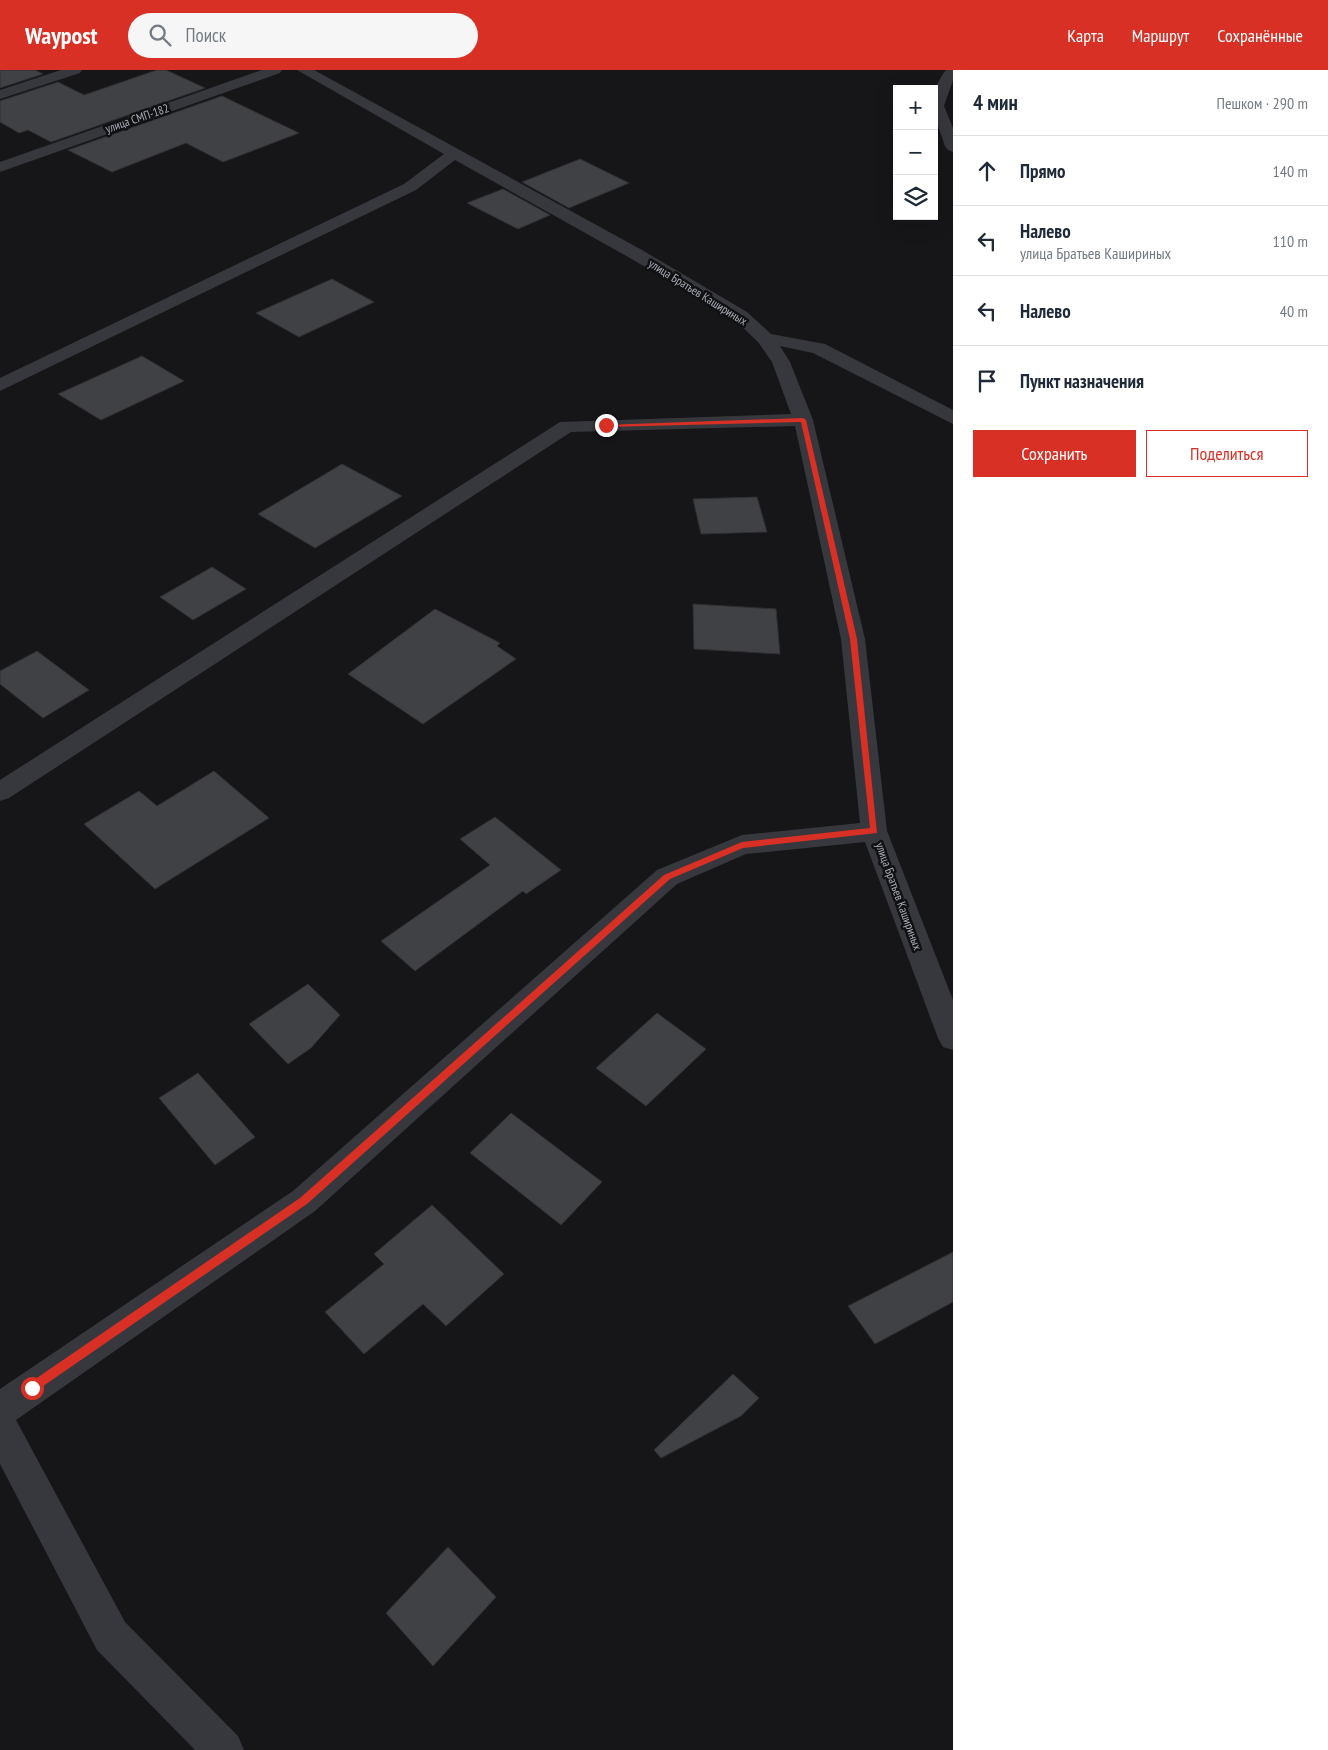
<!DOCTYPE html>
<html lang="ru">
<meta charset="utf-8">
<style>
:root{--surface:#fff;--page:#f6f6f7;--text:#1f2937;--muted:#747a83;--line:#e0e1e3;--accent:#d93025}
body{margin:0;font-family:"PT Sans Narrow",sans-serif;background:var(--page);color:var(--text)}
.controls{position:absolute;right:15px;top:15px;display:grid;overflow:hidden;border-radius:0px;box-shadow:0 5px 20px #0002}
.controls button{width:45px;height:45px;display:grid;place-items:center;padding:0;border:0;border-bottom:1px solid var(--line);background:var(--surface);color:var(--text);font:25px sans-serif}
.stop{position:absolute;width:15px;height:15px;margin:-11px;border:4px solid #d93025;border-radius:50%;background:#fff}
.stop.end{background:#d93025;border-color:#fff;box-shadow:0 1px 5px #0008}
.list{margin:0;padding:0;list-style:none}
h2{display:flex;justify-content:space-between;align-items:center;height:65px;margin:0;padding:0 20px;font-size:21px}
h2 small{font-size:16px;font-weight:400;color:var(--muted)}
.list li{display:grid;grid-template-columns:32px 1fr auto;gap:15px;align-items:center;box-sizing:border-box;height:70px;padding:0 20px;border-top:1px solid var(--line)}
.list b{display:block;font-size:19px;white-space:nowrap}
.list p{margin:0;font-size:16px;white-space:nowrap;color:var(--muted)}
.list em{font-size:16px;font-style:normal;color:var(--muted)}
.actions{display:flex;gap:10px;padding:15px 20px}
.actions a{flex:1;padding:11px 0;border:1px solid var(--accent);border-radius:0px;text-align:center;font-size:18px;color:var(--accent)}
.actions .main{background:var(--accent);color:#fff}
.icon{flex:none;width:28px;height:28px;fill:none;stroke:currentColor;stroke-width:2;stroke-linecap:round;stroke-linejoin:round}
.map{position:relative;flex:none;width:953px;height:1680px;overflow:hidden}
header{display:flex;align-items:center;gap:30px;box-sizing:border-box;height:70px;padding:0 25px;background:var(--accent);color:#fff}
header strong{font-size:24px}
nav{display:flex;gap:28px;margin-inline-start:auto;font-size:18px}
.search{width:350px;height:45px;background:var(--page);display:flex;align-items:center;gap:12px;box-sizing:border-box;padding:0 18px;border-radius:28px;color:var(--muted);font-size:19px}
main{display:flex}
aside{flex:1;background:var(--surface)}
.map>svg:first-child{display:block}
</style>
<header>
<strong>Waypost</strong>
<div class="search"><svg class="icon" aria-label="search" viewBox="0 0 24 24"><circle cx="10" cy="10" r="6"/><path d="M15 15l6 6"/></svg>Поиск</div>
<nav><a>Карта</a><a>Маршрут</a><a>Сохранённые</a></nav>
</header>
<main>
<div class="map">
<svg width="953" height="1680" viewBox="0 0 953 1680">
<rect width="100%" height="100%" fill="#161618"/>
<path fill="#404145" stroke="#303034" d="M0,0H35L43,4L0,18Z
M157,0H166L205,18L51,72L28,60L19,63L0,52V31L58,12L84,25Z
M222,26L299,63L223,92L186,73L112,102L68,80Z
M580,89L629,113L569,138L522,112Z
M503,119L550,145L518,159L467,133Z
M332,209L374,232L299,267L256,243Z
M142,286L184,311L101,350L58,324Z
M342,394L402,426L315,478L258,444Z
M757,427L767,462L701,464L693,429Z
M212,497L246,519L193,550L160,527Z
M693,534L776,539L780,584L694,579Z
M435,539L500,573L497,576L516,589L423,654L348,604Z
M37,581L89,620L43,648L0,614V601Z
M214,701L269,748L155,819L84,754L139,721L157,736Z
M495,747L561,800L526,824L523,821L415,901L381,871L490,795L460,769Z
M308,914L340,945L311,978L288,994L249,954Z
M657,943L706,979L646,1036L596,998Z
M198,1003L255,1067L215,1095L159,1028Z
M511,1043L602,1112L561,1155L470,1083Z
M432,1135L504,1204L446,1256L423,1234L364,1284L325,1242L384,1194L374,1184Z
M953,1182V1232L875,1274L848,1236Z
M733,1304L759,1328L741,1346L661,1388L654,1380Z
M448,1477L496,1527L433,1596L386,1543Z"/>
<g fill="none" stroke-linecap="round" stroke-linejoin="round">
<path fill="#37383d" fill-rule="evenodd" d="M61,0H82L80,3L0,29V20Z
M262,0H282L280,3L0,102V92Z
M297,0H314L642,180L747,242L771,264L825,274L953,340V354L813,283L780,276L790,292L813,350L865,569L887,761L953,930V980L943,977L938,968L865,772L746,784L677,814L315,1141L16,1350L125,1552L238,1666L244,1680H195L97,1580L0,1394V1319L293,1121L657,800L742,765L860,753L841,569L795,356L571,362L9,728L0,731V710L560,352L791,344L772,292L758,272L735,250L630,188L455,90L416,120L0,321V308L404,114L444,84Z
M946,0H953V10L944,36L953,58V82C945,80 944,74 942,67C933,44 929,20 946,0Z"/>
</g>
<path fill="#d93025" d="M803,348L806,350L857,569L877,763L743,778L670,809L307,1134L36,1321H28V1314L300,1128L664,805L742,772L870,758L850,569L801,352L606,357L603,355Z"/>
<g text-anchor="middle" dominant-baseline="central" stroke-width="5" stroke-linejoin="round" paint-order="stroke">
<g font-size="12" fill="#a8adb8" stroke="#111113">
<text transform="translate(137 48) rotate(-19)">улица СМП-182</text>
<text transform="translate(698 222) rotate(32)">улица Братьев Кашириных</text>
<text transform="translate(899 826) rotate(70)">улица Братьев Кашириных</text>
</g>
</g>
</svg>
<div class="controls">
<button>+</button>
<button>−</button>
<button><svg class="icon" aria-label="layers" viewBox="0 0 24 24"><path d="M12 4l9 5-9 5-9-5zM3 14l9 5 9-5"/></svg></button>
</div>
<div class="stop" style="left:32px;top:1318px"></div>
<div class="stop end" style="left:606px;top:355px"></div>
</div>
<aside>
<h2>4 мин<small>Пешком · 290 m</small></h2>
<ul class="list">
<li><svg class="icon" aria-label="ahead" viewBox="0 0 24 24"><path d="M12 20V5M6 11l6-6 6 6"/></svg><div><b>Прямо</b></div><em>140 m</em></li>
<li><svg class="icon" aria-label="left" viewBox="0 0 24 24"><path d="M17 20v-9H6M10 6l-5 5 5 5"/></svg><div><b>Налево</b><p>улица Братьев Кашириных</p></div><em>110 m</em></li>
<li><svg class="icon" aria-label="left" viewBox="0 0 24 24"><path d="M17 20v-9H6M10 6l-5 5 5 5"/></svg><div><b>Налево</b></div><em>40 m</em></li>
<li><svg class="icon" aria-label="arrive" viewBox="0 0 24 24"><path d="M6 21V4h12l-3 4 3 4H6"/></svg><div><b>Пункт назначения</b></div></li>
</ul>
<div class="actions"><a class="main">Сохранить</a><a>Поделиться</a></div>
</aside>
</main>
